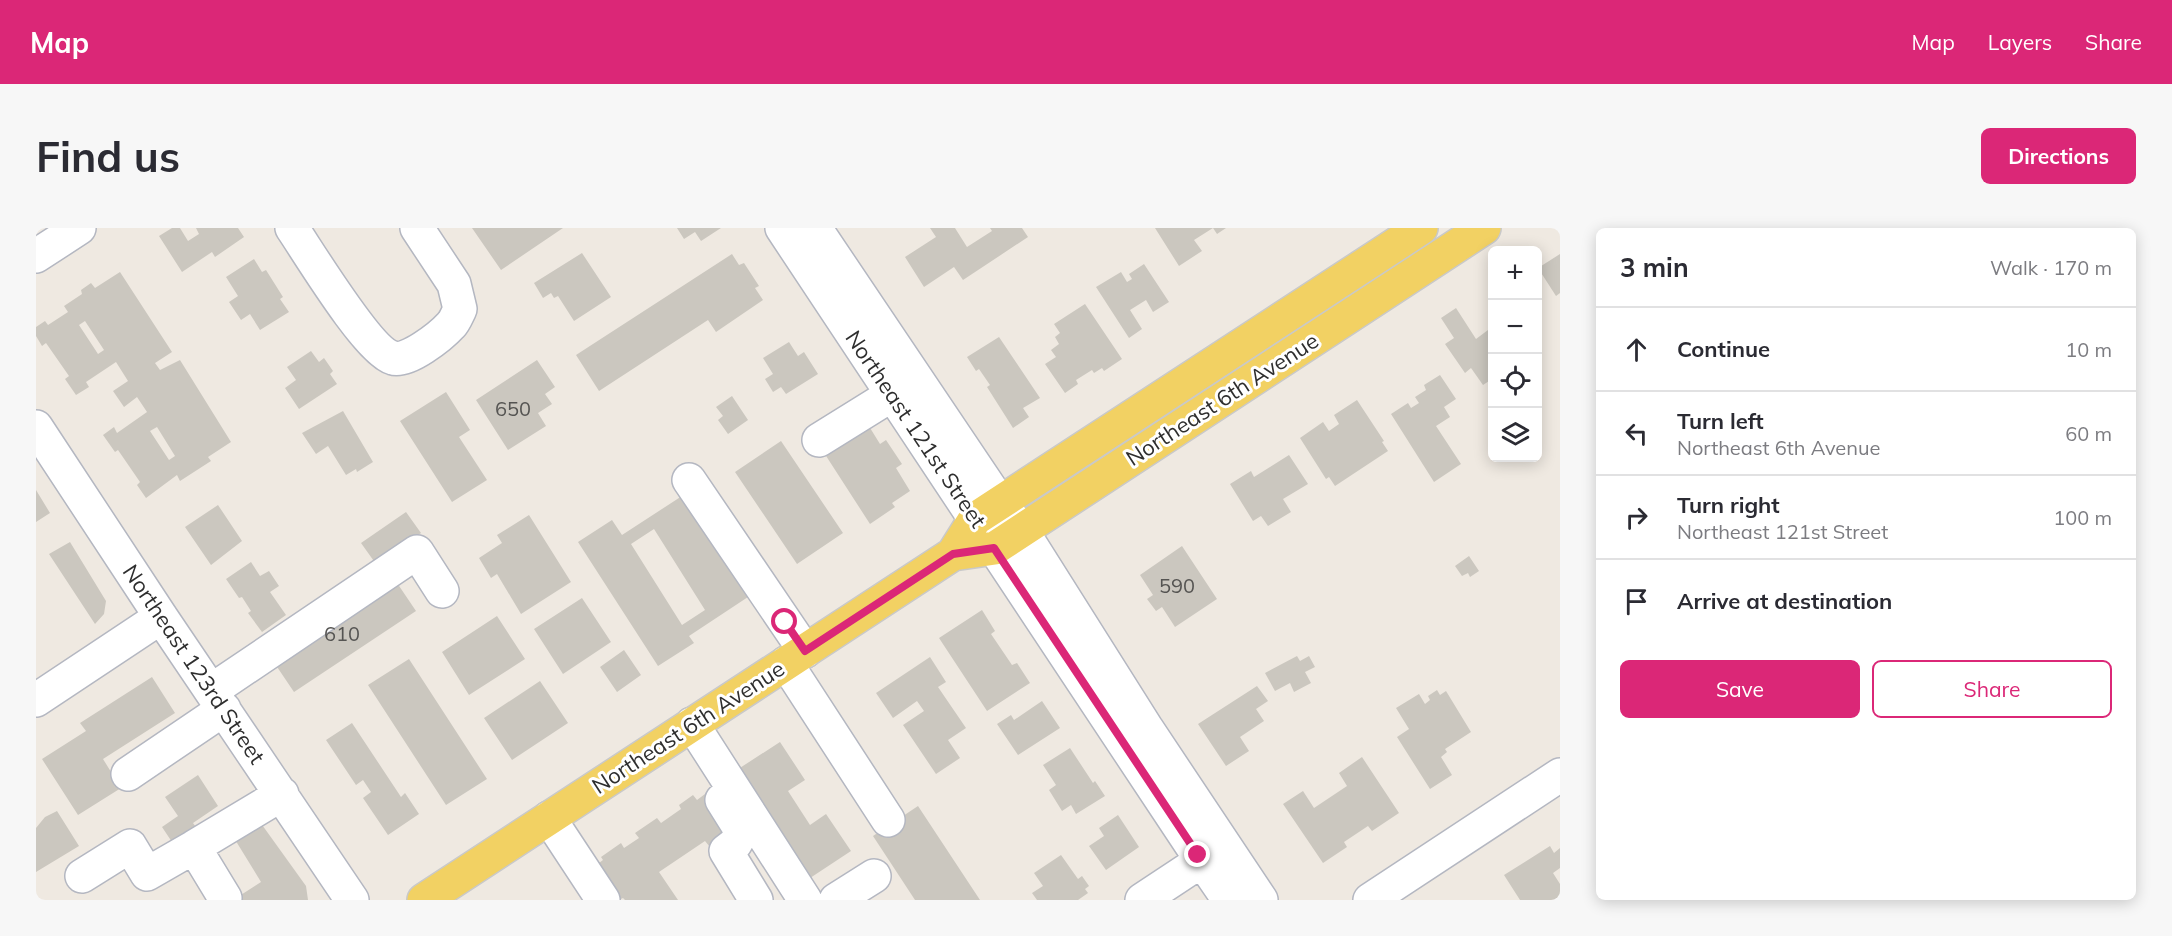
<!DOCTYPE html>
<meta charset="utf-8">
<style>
:root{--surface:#fff;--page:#f7f7f7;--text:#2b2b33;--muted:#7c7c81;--line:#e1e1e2;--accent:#db2777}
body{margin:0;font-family:Mulish,sans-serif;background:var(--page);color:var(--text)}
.controls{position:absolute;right:18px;top:18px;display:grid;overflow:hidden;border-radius:9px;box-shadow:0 3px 15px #0003}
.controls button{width:54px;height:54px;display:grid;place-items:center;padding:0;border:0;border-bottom:2px solid var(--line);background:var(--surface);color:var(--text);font:30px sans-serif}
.stop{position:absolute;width:18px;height:18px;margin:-14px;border:4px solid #db2777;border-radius:50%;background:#fff}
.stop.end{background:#db2777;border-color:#fff;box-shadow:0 2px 6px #0008}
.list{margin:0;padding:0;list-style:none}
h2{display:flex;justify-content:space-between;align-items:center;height:78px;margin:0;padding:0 24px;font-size:26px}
h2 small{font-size:20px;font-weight:400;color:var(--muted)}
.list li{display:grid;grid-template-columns:39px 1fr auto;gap:18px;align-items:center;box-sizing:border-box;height:84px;padding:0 24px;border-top:2px solid var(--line)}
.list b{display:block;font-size:22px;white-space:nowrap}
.list p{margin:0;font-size:20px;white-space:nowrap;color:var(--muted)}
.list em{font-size:20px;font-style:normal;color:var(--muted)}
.actions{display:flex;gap:12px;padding:18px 24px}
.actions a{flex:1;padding:14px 0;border:2px solid var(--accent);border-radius:9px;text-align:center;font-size:21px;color:var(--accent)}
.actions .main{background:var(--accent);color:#fff}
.icon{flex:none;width:33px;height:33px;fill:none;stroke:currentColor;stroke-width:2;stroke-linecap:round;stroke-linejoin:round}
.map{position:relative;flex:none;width:1524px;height:672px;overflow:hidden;border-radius:9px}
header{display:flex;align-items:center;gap:36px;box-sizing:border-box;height:84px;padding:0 30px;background:var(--accent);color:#fff}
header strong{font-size:28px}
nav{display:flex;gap:33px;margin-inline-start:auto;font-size:21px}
.intro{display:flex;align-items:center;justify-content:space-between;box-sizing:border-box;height:144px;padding:0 36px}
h1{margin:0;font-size:42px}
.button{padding:15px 27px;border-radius:9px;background:var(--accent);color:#fff;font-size:21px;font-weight:700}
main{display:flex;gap:36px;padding:0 36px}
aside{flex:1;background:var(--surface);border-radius:9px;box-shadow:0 3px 15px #0003}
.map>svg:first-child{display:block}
</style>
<header>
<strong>Map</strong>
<nav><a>Map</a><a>Layers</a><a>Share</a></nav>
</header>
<div class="intro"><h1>Find us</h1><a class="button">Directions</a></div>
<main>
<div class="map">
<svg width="1524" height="672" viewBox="0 0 1524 672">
<rect width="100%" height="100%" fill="#efe9e1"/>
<path fill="#cbc7bf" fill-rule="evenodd" d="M136,0H144L152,13L163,6L160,0H202L208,9L179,29L176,24L146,44L123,8Z
M436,0H527L465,42Z
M641,0H685L665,13L659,4L648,11Z
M894,0H919L931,19L956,3L954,0H986L992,9L927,52L918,39L888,59L869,29L900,9Z
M1119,0H1177L1158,12L1166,23L1143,38Z
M1177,0H1190L1181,6Z
M546,25L575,69L538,93L522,68L518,70L515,65L507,70L498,55Z
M696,26L703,37L708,35L723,58L719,60L727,72L680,104L672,92L563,163L540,127Z
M1524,26V65L1520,68L1502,40Z
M218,31L226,44L230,42L247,69L244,71L253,84L224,102L214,86L205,92L193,74L202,68L190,49Z
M1108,36L1133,74L1117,84L1110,72L1094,82L1106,101L1093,110L1060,59L1085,44L1091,54L1096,51L1093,46Z
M84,44L136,124L119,135L124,142L144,132L195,214L172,229L175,233L144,253L141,247L110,270L101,257L104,254L82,222L79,224L67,207L78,199L81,205L111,184L101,169L88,179L77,163L92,153L80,134L50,154L53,159L40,167L29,151L33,148L10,115L6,118L0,108V99L9,93L12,97L32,84L28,78L46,66L45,62L55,55L59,60ZM49,93L68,122L62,126L43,97ZM121,199L139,228L133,232L114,203Z
M1049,76L1086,131L1068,143L1066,140L1058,145L1056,142L1040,152L1042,156L1029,165L1009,136L1020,129L1015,122L1023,116L1019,109L1024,105L1018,96Z
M1420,80L1440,111L1456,99V151L1447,157L1435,140L1429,145L1409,116L1418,110L1405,90Z
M963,109L1004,170L987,180L993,189L977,200L951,159L954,157L943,141L940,143L931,129Z
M753,114L762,128L768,124L782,146L750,166L745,159L737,164L729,151L737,146L727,130Z
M275,123L283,134L288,130L297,143L294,146L301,156L263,181L249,160L260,152L251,139Z
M501,132L519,159L509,166L516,176L502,185L510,198L472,222L440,172Z
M1404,147L1420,171L1408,179L1414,189L1400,198L1425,236L1398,254L1355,186L1372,175L1375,180L1383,175L1379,169L1390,162L1388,157Z
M410,164L434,202L423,209L451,252L416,274L364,193Z
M696,168L712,192L692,206L682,192L687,188L680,179Z
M1321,172L1348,213L1346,214L1352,223L1299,258L1293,249L1290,251L1264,210L1287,194L1293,203L1303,196L1298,187Z
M307,183L337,234L321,244L320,241L310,247L292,218L280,226L266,205Z
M831,195L844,216L850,212L866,236L860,240L874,263L856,275L859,279L834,296L783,217Z
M745,213L807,305L761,336L699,244Z
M1253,227L1272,256L1247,271L1255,284L1232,298L1225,288L1217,293L1194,256L1215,243L1218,249Z
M0,262L14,285L0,294Z
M646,268L712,369L653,408L658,415L622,438L542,314L576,292L586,307ZM618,301L669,382L646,397L595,316Z
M182,277L206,313L175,337L149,299Z
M370,284L385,305L340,336L325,315Z
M493,287L535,354L485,386L461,346L455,350L443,330L466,315L461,307Z
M34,314L70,373L68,386L59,396L13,326Z
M1146,318L1181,371L1139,399L1126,379L1120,383L1111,371L1117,367L1104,347Z
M1433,328L1443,343L1434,349L1432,345L1426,348L1419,338Z
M215,334L224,348L233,343L243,358L234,364L250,387L226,404L212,385L215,383L206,369L203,370L190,351Z
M355,346L380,383L258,464L233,427Z
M546,370L575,414L527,446L498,401Z
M946,382L959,403L955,406L976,437L981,435L994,455L951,483L903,410Z
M461,388L489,431L433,467L406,424Z
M588,422L605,447L581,464L564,439Z
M1261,428L1264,433L1273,428L1279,439L1269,444L1275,455L1258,464L1254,455L1239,463L1229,445Z
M894,429L910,454L902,459L930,500L912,512L924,530L900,546L867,497L888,483L881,473L857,490L840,465Z
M373,431L451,551L410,577L332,457Z
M116,449L139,485L67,531L85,560L42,587L6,531L50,503L44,495Z
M504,453L532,495L476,532L448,490Z
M1221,458L1232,473L1220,481L1228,493L1204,509L1213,523L1190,538L1162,496Z
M1401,462L1404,467L1410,463L1435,504L1409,521L1411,524L1405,529L1416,547L1394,561L1361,509L1373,501L1360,480L1383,466L1389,476L1394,472L1392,468Z
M1006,473L1024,500L982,527L961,496L975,487L978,492Z
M316,495L365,569L369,565L383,586L352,607L327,570L335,564L327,552L320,557L290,512Z
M744,514L769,552L752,563L774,597L790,586L815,623L765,656L693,547Z
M1034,520L1057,555L1059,553L1069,568L1040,586L1035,577L1026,583L1013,562L1020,557L1007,537Z
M1326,529L1363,585L1336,603L1332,598L1308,614L1311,619L1287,635L1247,576L1267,563L1278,580L1311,558L1303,545Z
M162,547L182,578L157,595L162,602L138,617L126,599L142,588L129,569Z
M673,563L696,596L686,603L690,609L674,619L669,613L623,644L642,672H589L587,670L583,672L555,641L567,632L565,629L585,615L588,620L603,610L599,605L621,590L625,595L645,581L643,577L657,567L661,572Z
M882,578L944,672H879L837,608Z
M21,583L43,618L0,644V600L9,589Z
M1082,587L1103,619L1070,642L1053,618L1068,608L1063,600Z
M224,594L270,658L272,672H197L225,654L198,610Z
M1514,618L1518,625L1524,620V640L1517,645L1524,656V672H1484L1468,647Z
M1025,627L1042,651L1046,648L1053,658L1049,661L1052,665L1042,672H1001L996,665L1007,658L998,645Z"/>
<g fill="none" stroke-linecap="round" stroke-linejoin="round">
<defs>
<path id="minor" d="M256,0C273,25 332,123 357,130C371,135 405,108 415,97C419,93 421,87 424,81L418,56L381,0
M746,0L1162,627L1193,672
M779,0L964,275L986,303L1111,501L1225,672
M0,28L43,0
M0,199L125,389L316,672
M783,212L857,166
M653,252L769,423
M750,435L852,592
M175,463L381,324L406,363
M0,472L125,389
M656,496L769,672
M92,546L188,481
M686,572L706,604L699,616L690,623L720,672
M513,590L567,672
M46,648L94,618L111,646L158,619
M189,670L158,619L246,566
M800,672L838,648
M1106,672L1165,633
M1334,672L1524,547"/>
<path id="major" d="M917,326L939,291L1385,0
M388,672L917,326L959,320L1448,0"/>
</defs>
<use href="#minor" stroke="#b4b7c1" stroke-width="36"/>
<use href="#major" stroke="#c9c9c9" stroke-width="36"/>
<use href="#minor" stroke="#fff" stroke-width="33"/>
<use href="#major" stroke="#f2d163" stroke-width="33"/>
</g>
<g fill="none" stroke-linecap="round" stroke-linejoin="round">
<path stroke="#db2777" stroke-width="8" d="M749,394L769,423L917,326L958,320L1162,627"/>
</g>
<g text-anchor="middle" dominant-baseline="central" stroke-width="6" stroke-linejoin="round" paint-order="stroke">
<g font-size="20" fill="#555452">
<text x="477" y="180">650</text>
<text x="1141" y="357">590</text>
<text x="306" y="405">610</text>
</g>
<g font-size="22" fill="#2e2e2e" stroke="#fff">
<text transform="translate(1186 171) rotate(-33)">Northeast 6th Avenue</text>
<text transform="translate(880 201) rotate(56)">Northeast 121st Street</text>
<text transform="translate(158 436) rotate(56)">Northeast 123rd Street</text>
<text transform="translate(652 499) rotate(-33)">Northeast 6th Avenue</text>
</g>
</g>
</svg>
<div class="controls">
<button>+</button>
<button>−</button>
<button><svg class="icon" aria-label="locate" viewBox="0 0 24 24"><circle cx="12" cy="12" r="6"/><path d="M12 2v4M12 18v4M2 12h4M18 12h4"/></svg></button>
<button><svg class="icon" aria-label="layers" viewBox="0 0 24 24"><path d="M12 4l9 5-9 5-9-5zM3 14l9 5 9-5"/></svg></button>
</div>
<div class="stop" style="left:749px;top:394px"></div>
<div class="stop end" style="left:1162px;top:627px"></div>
</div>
<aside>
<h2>3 min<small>Walk · 170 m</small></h2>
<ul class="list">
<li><svg class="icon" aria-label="ahead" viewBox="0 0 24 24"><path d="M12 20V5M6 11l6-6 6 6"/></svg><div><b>Continue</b></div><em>10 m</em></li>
<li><svg class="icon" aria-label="left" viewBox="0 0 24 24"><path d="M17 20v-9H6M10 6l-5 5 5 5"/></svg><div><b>Turn left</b><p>Northeast 6th Avenue</p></div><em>60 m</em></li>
<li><svg class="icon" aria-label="right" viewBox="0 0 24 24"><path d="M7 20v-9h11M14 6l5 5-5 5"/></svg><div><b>Turn right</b><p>Northeast 121st Street</p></div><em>100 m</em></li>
<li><svg class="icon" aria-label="arrive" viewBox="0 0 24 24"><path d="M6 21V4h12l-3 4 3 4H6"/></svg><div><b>Arrive at destination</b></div></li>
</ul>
<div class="actions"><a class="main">Save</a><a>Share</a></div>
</aside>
</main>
